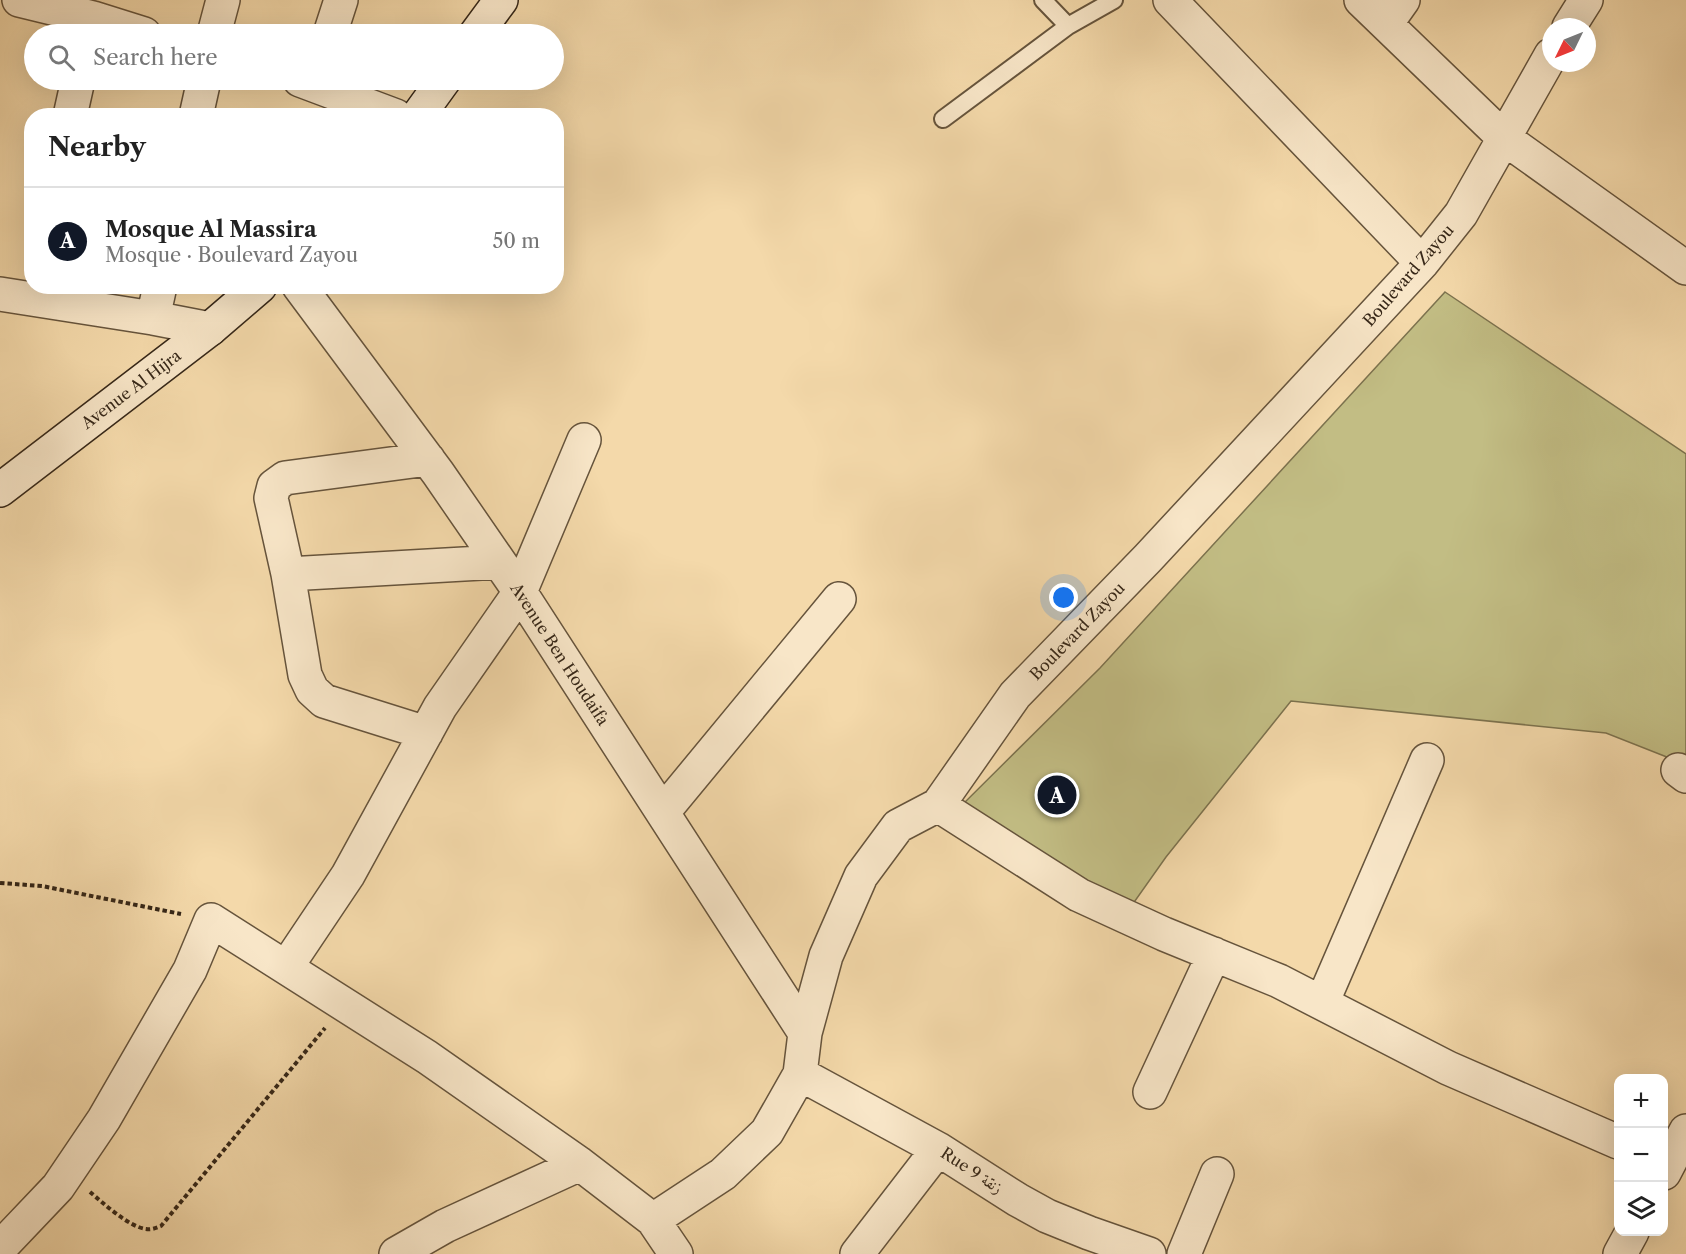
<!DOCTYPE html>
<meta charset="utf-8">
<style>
:root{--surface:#fff;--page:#f6f6f6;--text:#222;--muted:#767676;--line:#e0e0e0;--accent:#111827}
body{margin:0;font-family:"Libre Caslon Text",Amiri,serif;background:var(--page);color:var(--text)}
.controls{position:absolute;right:18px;bottom:18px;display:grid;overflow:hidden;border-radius:12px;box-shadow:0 6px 24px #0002}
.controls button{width:54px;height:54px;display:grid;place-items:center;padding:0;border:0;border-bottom:2px solid var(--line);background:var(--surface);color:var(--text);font:30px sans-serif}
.compass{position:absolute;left:1542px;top:18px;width:54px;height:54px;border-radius:50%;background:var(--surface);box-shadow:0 6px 24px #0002;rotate:227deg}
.you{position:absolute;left:1064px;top:598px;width:21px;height:21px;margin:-15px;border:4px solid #fff;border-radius:50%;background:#1a73e8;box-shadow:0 0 0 9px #1a73e833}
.badge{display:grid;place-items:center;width:39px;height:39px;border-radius:50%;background:var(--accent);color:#fff;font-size:20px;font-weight:700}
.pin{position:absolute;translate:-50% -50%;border:3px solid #fff;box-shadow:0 2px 6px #0006}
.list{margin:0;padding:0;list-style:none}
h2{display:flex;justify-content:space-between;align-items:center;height:78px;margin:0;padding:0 24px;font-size:26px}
h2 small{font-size:20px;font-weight:400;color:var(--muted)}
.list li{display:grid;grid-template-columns:39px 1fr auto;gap:18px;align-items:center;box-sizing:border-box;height:108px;padding:0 24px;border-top:2px solid var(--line)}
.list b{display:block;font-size:22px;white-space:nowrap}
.list p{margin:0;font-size:20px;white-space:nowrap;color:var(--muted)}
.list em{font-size:20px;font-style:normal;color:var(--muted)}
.icon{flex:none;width:33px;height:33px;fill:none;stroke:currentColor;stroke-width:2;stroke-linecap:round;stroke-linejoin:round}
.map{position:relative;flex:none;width:1686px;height:1254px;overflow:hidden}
.search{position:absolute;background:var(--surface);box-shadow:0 6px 24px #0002;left:24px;top:24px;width:540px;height:66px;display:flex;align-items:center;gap:15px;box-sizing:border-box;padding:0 21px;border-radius:33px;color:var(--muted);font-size:22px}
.panel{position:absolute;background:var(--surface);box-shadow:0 6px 24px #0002;left:24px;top:108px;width:540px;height:186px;border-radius:24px}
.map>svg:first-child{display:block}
</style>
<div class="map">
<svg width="1686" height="1254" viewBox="0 0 1686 1254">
<rect width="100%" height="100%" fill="#f4d9aa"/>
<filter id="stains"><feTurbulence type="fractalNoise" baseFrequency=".00333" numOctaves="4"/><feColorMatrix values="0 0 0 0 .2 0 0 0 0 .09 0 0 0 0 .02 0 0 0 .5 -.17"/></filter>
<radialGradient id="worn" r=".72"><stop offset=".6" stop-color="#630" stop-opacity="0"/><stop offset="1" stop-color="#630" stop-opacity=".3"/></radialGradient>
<path fill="#c2bd84" stroke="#7c724e" stroke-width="1.5" d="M1445,292L1686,454V755L1682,763L1606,733L1291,701L1166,857L1130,908L964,803L1100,668Z"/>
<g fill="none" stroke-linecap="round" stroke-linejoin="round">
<defs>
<path id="lane" d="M1043,0L1068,26
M943,119L1068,26L1114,0"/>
<path id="street" d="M19,0L93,18L144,34
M1170,0L1422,263
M1361,0L1504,138L1686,268
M1386,24L1403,0
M1569,27L1586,0
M214,34L223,0
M330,34L341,0
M300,80L396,116
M70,116L78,80
M196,116L204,80
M299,286L438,473L520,592L805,1033
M0,294L153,318L210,329
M153,318L160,286
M288,574L499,562
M426,733L324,701L312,690L305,675L288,574L271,498L274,486L285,478L428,459
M1678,770L1686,776
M938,805L1079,895L1164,934L1279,981L1448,1068L1618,1142
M663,812L839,599
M287,966L348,875L440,707L520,592L584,440
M1322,1003L1427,760
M800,1074L938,1149L1018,1200L1047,1216L1089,1233L1149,1254
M1150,1092L1214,954
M1664,1173L1686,1131
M653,1220L723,1174L767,1132L800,1074L805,1033L826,956L861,876L898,826L938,805L1015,695L1148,558L1422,263L1461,214L1551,55
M0,1248L58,1187L104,1119L190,970L211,920L427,1057L580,1164L653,1220L676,1254
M396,1254L445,1226L580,1164
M857,1254L938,1149
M1184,1254L1217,1174
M1620,1254L1632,1232"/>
<path id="secondary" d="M476,34L501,0
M418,116L444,80
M0,490L210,329L260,286"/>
</defs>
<use href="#lane" stroke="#66543c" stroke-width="20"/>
<use href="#street" stroke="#66543c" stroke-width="36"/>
<use href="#secondary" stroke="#362718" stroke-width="36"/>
<path stroke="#362718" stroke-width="4" stroke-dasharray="4.5 3" stroke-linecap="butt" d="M0,883L42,886L181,914
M90,1192C103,1203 129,1227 146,1229C151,1230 156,1228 161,1226L325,1028"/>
<use href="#lane" stroke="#f8e6c8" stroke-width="16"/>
<use href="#street" stroke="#f8e6c8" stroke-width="33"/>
<use href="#secondary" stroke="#f8e6c8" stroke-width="33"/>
</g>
<g text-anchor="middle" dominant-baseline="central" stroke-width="4.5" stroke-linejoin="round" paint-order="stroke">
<g font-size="16" fill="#362718" stroke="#f8e6c8">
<text transform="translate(1408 275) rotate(-49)">Boulevard Zayou</text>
<text transform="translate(131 389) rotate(-37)">Avenue Al Hijra</text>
<text transform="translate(1077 631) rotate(-46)">Boulevard Zayou</text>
<text transform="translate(560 654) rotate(57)">Avenue Ben Houdaifa</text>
<text transform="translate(972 1170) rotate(33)">Rue 9 زنقة</text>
</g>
</g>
<rect width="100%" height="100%" filter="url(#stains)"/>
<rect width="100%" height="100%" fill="url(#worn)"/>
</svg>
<div class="controls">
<button>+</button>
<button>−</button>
<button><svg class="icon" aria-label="layers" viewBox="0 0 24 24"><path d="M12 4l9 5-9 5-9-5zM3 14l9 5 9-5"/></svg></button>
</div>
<svg class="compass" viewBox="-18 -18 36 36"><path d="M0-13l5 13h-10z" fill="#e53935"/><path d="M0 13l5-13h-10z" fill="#767676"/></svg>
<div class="you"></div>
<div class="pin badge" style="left:1057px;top:795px">A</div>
<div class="search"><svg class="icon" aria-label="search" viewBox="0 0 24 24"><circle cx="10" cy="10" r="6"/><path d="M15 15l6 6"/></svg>Search here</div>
<section class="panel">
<h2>Nearby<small></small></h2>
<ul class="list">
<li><span class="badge">A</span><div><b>Mosque Al Massira</b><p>Mosque · Boulevard Zayou</p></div><em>50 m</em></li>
</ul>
</section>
</div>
